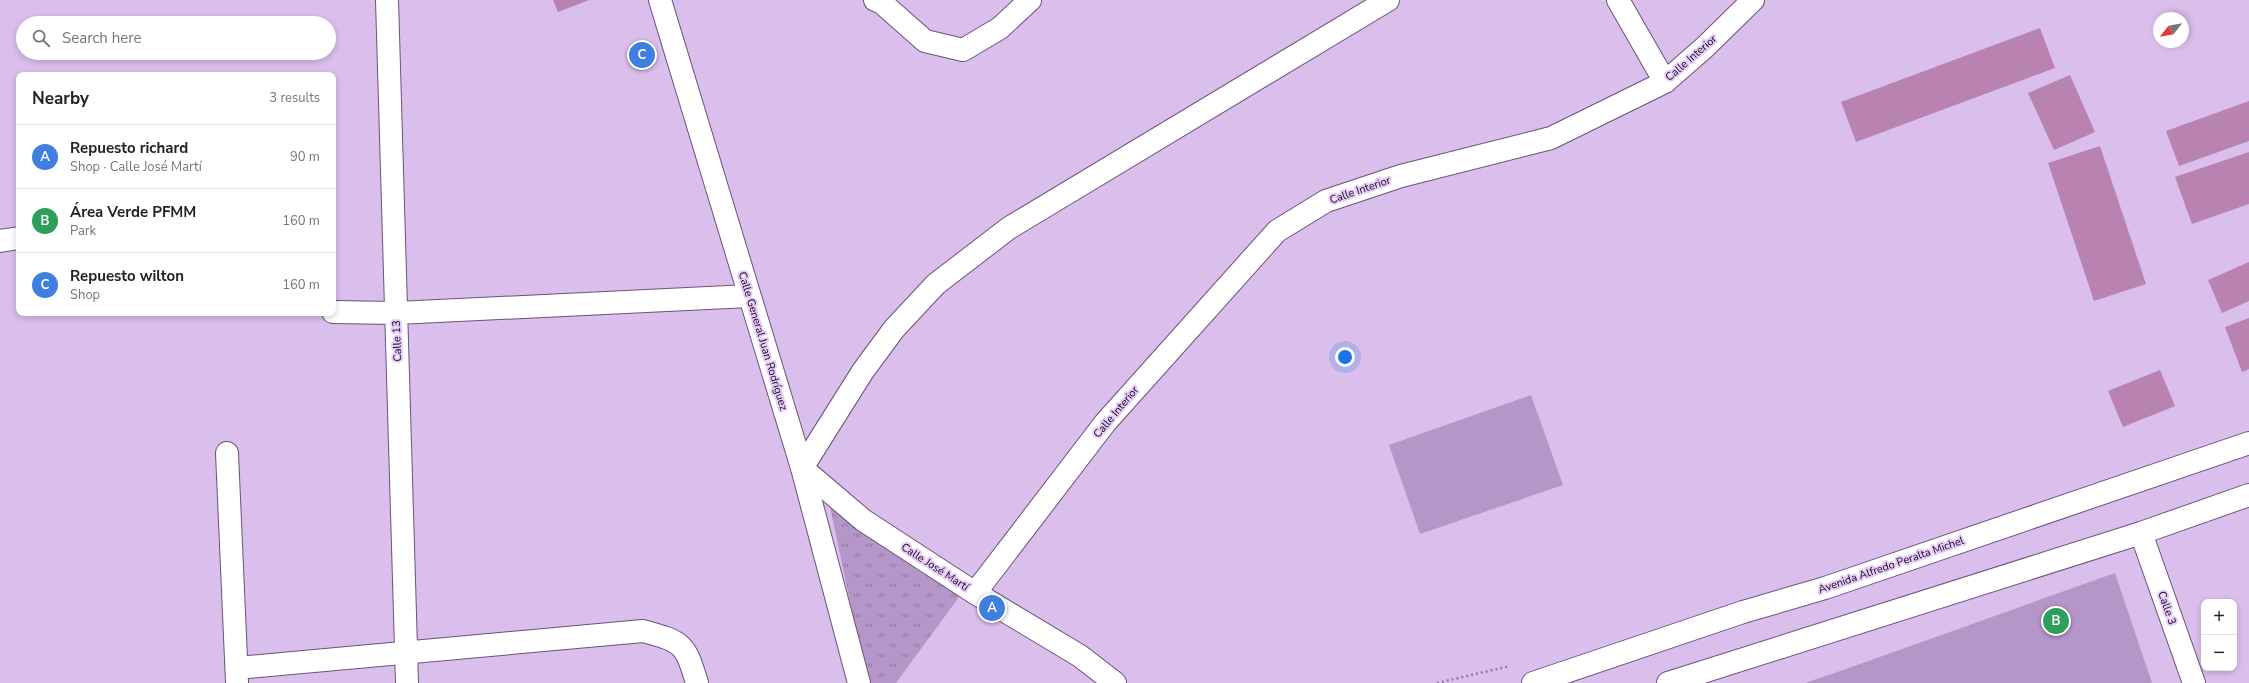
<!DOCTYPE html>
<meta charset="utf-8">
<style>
:root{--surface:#fff;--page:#f2f2f2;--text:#202124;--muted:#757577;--line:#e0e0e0;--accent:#496d25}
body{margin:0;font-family:"Nunito Sans",sans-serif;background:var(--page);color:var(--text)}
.controls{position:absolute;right:12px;bottom:12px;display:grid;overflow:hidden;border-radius:8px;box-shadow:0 2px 6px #0003}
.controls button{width:36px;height:36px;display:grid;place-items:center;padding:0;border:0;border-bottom:1px solid var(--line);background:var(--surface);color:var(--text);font:20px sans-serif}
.compass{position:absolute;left:2153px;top:12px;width:36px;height:36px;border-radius:50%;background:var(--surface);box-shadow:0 2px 6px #0003;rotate:239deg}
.you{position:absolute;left:1345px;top:357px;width:14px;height:14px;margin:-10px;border:3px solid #fff;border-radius:50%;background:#1a73e8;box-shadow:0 0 0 6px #1a73e833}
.badge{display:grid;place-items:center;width:26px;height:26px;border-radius:50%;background:var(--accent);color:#fff;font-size:13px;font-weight:700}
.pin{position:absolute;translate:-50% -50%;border:2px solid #fff;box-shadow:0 1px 4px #0006}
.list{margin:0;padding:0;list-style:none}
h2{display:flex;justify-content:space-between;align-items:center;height:52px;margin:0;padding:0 16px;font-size:17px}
h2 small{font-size:13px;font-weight:400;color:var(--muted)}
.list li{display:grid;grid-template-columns:26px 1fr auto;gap:12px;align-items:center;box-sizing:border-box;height:64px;padding:0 16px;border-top:1px solid var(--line)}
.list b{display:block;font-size:15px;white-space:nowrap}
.list p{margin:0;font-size:13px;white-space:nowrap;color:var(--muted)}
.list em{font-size:13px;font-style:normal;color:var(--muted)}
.icon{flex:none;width:22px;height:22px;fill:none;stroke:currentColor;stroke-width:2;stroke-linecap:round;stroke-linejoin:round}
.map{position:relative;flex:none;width:2249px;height:683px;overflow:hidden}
.search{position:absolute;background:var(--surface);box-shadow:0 2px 6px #0003;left:16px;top:16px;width:320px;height:44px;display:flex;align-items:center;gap:10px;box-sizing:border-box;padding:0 14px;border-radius:22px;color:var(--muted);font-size:15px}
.panel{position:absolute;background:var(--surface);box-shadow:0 2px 6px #0003;left:16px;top:72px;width:320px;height:244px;border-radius:8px}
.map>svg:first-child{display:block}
</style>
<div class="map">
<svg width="2249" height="683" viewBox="0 0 2249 683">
<defs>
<pattern id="grass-tufts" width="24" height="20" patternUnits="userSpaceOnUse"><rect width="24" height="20" fill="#b596c9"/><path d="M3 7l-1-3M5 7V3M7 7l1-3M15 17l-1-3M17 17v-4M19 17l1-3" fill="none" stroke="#9279a2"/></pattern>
</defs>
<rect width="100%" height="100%" fill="#dabeec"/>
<path fill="url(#grass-tufts)" d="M828,497L943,582L959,597L896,683H867Z"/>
<path fill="#b596c9" d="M1531,395L1563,485L1420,534L1389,445Z
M2115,573L2152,683H1805L1846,669Z"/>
<path fill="#b883b0" d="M553,0H589L558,12Z
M2040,28L2055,68L1856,142L1841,102Z
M2070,75L2095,132L2054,150L2028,93Z
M2249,101V141L2179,166L2166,131Z
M2100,146L2146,284L2094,301L2048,163Z
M2249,152V204L2192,224L2175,177Z
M2249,262V301L2222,313L2208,280Z
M2249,318V369L2242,372L2225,327Z
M2160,370L2175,406L2123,427L2108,391Z"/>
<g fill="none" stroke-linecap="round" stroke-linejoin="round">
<defs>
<path id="street" d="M387,0L407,683
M875,0L882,3L925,41L963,50L1000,28L1030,0
M1618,0L1665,82
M0,241L19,238
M333,312L397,313L749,296
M227,453L237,682
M2141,533L2194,683
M975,593L1105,423L1277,231L1326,201L1401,176L1551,138L1665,82L1705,47L1753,0
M237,668L643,631C683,642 685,643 697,683
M859,683L802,468L863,371L894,329L936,284L1009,228L1388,0"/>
<path id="secondary" d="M660,0L802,468L863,520L975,593L1080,656L1115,683
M1533,683L1743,612L1825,588L2249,443
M1668,683L2141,533L2249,495"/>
</defs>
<use href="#street" stroke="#6b527a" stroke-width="24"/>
<use href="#secondary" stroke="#6b527a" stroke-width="24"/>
<path stroke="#927da0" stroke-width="2.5" stroke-dasharray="2 3" stroke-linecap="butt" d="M1437,683L1510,666"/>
<use href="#street" stroke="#fff" stroke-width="22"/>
<use href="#secondary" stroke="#fff" stroke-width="22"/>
</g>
<g text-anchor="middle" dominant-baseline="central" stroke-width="4" stroke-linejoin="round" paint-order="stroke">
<g font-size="11" fill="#140b1a" stroke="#e7cbf9">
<text transform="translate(1691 58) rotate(-41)">Calle Interior</text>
<text transform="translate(1360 190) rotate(-19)">Calle Interior</text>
<text transform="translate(397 341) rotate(-92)">Calle 13</text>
<text transform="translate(763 341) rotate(73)">Calle General Juan Rodríguez</text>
<text transform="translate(1116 412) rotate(-50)">Calle Interior</text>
<text transform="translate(1891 565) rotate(-19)">Avenida Alfredo Peralta Michel</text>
<text transform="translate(935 567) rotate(33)">Calle José Martí</text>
<text transform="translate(2167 608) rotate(71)">Calle 3</text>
</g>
</g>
</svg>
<div class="controls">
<button>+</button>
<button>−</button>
</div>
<svg class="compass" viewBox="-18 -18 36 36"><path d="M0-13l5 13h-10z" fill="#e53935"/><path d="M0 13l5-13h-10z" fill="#757577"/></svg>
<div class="you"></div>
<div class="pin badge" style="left:992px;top:608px;background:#3f7fe0">A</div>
<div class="pin badge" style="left:2056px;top:621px;background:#2e9e5b">B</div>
<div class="pin badge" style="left:642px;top:55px;background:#3f7fe0">C</div>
<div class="search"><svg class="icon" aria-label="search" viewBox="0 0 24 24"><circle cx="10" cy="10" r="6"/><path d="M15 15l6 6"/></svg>Search here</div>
<section class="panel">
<h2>Nearby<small>3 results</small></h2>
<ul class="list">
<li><span class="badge" style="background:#3f7fe0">A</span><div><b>Repuesto richard</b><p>Shop · Calle José Martí</p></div><em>90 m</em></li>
<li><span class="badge" style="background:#2e9e5b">B</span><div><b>Área Verde PFMM</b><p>Park</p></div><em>160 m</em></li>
<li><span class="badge" style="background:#3f7fe0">C</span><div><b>Repuesto wilton</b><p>Shop</p></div><em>160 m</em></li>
</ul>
</section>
</div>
